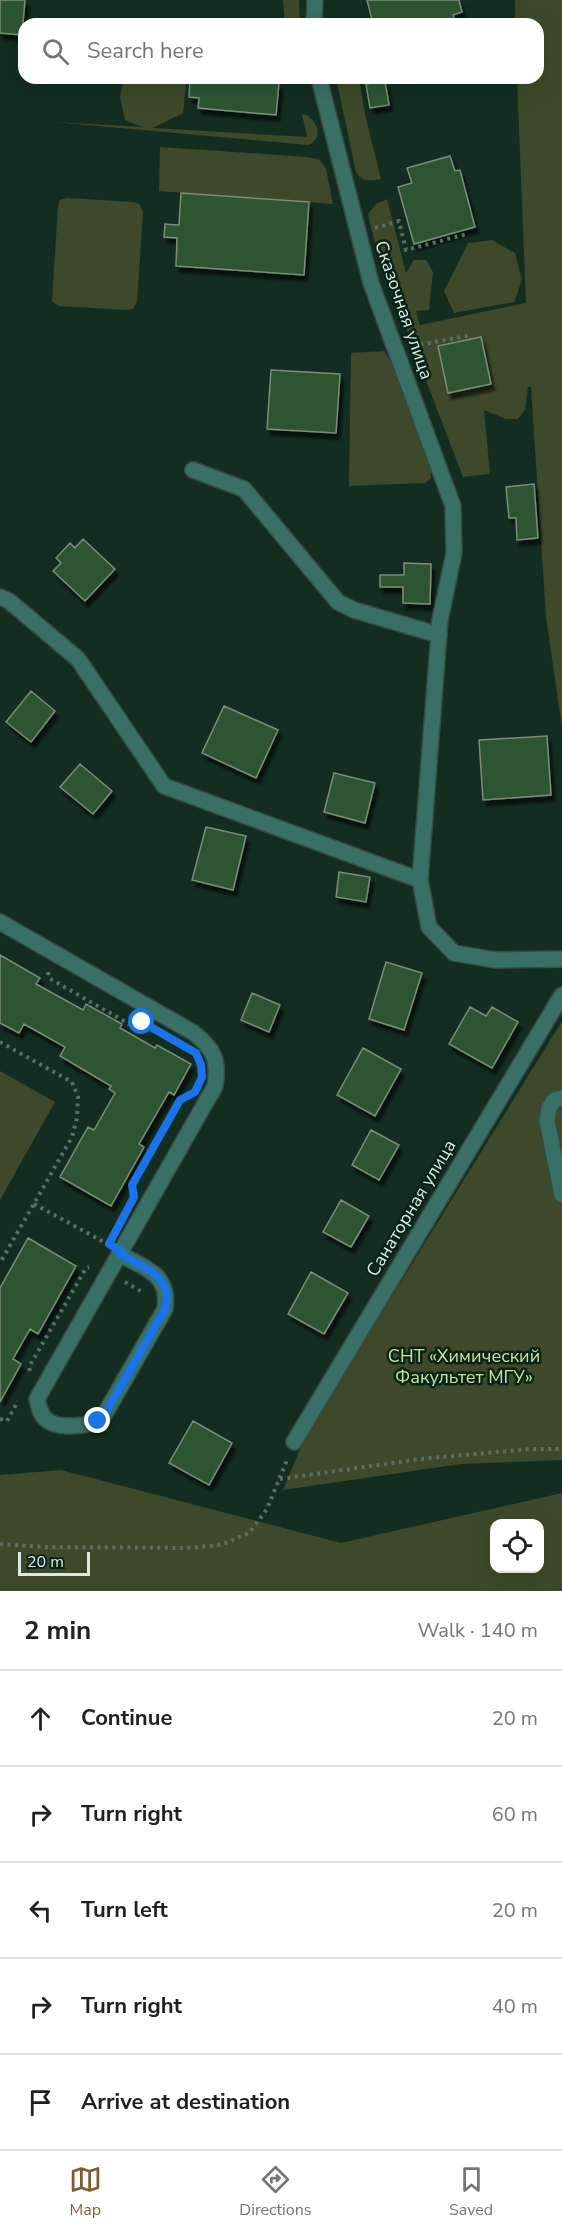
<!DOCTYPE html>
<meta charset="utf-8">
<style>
:root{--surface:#fff;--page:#f6f6f6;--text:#202124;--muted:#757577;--line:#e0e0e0;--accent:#7e5d31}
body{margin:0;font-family:"Nunito Sans",sans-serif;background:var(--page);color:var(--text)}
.controls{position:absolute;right:18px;bottom:18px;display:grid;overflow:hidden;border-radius:12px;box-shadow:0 6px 24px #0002}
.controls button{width:54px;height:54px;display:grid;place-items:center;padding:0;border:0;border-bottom:2px solid var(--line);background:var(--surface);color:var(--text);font:30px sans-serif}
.scale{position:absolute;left:18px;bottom:15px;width:72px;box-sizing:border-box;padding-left:6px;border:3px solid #dbeae2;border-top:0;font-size:16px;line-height:21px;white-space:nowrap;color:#dbeae2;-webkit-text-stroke:4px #0a2318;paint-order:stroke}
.stop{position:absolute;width:18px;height:18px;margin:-14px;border:4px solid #1a73e8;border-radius:50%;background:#fff}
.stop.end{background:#1a73e8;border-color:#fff;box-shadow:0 2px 6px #0008}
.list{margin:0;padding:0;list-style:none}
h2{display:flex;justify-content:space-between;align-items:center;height:78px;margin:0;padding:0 24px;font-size:26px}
h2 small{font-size:20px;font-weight:400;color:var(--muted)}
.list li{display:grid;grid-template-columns:39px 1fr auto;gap:18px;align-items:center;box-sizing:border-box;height:96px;padding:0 24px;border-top:2px solid var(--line)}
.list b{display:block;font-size:22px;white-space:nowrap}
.list em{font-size:20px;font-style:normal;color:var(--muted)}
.icon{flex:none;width:33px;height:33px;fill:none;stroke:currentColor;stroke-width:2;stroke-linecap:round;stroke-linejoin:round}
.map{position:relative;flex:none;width:562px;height:1591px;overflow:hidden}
.search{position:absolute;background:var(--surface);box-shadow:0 6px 24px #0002;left:18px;right:18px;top:18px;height:66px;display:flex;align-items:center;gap:15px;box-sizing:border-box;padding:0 21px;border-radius:18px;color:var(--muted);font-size:22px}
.sheet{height:558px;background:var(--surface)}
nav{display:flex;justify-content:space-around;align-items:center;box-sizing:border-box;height:84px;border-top:2px solid var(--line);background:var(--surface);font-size:16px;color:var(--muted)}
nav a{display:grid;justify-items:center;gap:3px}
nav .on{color:var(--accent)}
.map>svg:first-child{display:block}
</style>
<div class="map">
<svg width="562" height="1591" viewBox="0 0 562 1591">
<defs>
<filter id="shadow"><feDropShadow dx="3.5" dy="6" stdDeviation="1.5" flood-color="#0009"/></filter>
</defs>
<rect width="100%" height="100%" fill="#142d21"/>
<path fill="#3d492a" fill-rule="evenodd" d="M283,0H299L300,24H285Z
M515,0H562V728L546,617L531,387H528L525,410L518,419H506L484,410L490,474L463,477L386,276L376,248L368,214L376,204L387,199L406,273L414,260H426L433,272L429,310L416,311L420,325L526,303L517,78H538V24H515Z
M124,78H187L183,113L153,128L307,137L302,114L307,115C318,123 324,138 308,145L54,122L143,127L125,120L120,97Z
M336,78H359L365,114L381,179C370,181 362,182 356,172Z
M160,147L308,157L320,160L326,169L333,204L159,191Z
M67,198L135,202L140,205L143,212L137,302L133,309L126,310L59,306L52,302L58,206L60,200Z
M492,240L515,253L522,280L514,302L454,313L444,291L468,243Z
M384,351L390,360L431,469V478L425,483L349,486L351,353Z
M562,1021V1460L461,1464L283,1490L305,1437Z
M0,1071L55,1102L0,1200Z
M61,1470L341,1543L562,1493V1591H0V1475ZM494,1524H540V1568H494Z"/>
<path fill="#2f5530" stroke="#798d79" stroke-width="1.5" filter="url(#shadow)" d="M0,0H25L22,35L0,33Z
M367,0H459L462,12L453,15L455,24H382V21L373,24Z
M190,78H262L261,82L279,83L276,115L198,108L199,98L189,97Z
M385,81L389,105L370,108L366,84Z
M450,156L455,171L460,170L475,227L414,244L398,187L412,183L407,168Z
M181,193L309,202L304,275L176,266L177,238L164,237L165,224L179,225Z
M481,337L491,384L448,393L438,346Z
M271,370L340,374L336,433L267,429Z
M534,484L538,538L517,540L516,518H509L506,487Z
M83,539L115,569L85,601L53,571L61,563L56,558L70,543L75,548Z
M404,563L431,564L430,604L403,603V587H380V575H404Z
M31,691L55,711L31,742L6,722Z
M224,706L278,730L256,778L202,753Z
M547,736L551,795L483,800L479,740Z
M80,764L112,791L93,814L60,787Z
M334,773L375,783L365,823L324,812Z
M206,827L246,836L233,890L192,880Z
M339,872L370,877L366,902L336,897Z
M0,955L40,978L36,984L83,1010L86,1004L122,1024L120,1028L155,1048L157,1045L191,1064L174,1095L169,1092L139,1144L144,1147L111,1206L60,1177L88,1127L94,1130L115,1093L109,1089L111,1086L60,1056L65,1047L24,1024L19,1033L0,1023Z
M386,962L422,973L404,1030L369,1019Z
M252,993L280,1005L269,1032L241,1020Z
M470,1007L486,1016L492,1007L518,1022L492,1068L449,1044Z
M363,1048L401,1069L375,1116L337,1095Z
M371,1130L399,1145L379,1180L352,1165Z
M341,1200L369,1216L351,1247L323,1232Z
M28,1238L76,1266L38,1334L30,1329L13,1359L21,1364L0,1402V1288Z
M311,1272L348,1293L324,1334L288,1314Z
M193,1421L232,1443L209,1485L169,1463Z"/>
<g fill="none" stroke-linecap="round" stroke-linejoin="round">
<defs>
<path id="service" d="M193,470L244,489L338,602L354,610L439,635
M0,922L194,1033C214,1049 219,1060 215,1086L37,1399C39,1407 40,1415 47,1420C58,1430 90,1426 102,1419L165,1309C170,1274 146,1269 120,1254"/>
<path id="minor" d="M314,24L315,0
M319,78L371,283L453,506L454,553L440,620L420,880L429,927L454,953L495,960L562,959
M0,597L9,601L78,659L164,786L420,880
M562,1098L554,1100L549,1108L547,1121L562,1195
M294,1442L562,995"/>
</defs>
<use href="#service" stroke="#344b40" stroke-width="18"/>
<use href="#minor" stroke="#344b40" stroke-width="18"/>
<path stroke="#596f64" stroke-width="4" stroke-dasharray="3 4.5" stroke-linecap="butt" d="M375,228L399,221L406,250L467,234
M413,346L472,335
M48,972L49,978L129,1024L137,1022
M0,1042L72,1082L78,1097L77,1118L72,1137L0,1263
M133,1192L131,1185L180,1100L187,1096
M34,1204L104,1242
M125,1282L142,1292
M30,1371L29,1367L86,1268L89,1267
M0,1419L7,1421L18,1401
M280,1479L420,1459L530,1449H562
M0,1544L44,1547L186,1548L221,1545L249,1533L267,1509L287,1460"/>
<use href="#service" stroke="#397066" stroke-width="15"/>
<use href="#minor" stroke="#397066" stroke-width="15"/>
</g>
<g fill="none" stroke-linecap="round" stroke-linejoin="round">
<path stroke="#1a73e8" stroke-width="8" d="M98,1421L102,1419L165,1309C166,1305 167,1299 167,1294C164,1273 136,1263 120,1254L121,1251L109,1244L134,1197L132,1185L180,1100L195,1092L202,1077L201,1065L196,1053L142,1022"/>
</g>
<g text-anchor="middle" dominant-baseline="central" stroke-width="5" stroke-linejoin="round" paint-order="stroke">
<g font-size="18" fill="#dbeae2" stroke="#0a2318">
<text transform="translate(404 310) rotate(71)">Сказочная улица</text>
<text transform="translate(411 1208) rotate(-59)">Санаторная улица</text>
</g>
<g font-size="18" fill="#c7e599" stroke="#0a2318">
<text x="464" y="1356">СНТ «Химический<tspan x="464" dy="21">Факультет МГУ»</tspan></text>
</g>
</g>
</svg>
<div class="controls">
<button><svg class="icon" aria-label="locate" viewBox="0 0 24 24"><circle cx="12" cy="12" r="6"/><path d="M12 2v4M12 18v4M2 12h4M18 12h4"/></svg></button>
</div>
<div class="scale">20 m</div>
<div class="stop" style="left:142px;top:1022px"></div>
<div class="stop end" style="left:98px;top:1421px"></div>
<div class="search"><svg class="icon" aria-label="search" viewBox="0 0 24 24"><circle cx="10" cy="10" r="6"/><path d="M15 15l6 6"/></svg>Search here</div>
</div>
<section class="sheet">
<h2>2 min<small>Walk · 140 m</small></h2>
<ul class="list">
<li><svg class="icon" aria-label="ahead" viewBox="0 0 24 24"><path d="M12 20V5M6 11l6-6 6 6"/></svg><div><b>Continue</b></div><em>20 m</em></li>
<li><svg class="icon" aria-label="right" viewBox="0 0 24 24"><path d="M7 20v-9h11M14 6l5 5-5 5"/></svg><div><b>Turn right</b></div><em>60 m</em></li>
<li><svg class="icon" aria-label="left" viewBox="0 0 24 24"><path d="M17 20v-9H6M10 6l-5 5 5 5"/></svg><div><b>Turn left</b></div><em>20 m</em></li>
<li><svg class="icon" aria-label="right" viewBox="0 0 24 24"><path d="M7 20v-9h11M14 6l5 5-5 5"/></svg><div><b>Turn right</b></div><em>40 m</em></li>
<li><svg class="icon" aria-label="arrive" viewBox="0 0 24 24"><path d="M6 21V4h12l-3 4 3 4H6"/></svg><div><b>Arrive at destination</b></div></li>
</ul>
</section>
<nav>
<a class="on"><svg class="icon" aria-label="map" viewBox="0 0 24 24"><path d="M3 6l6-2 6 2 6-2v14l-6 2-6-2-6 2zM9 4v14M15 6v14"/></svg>Map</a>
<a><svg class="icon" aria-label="directions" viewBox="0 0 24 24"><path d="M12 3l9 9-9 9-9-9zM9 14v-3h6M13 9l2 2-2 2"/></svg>Directions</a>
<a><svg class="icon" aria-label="saved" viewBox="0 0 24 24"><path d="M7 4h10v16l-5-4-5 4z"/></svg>Saved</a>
</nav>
